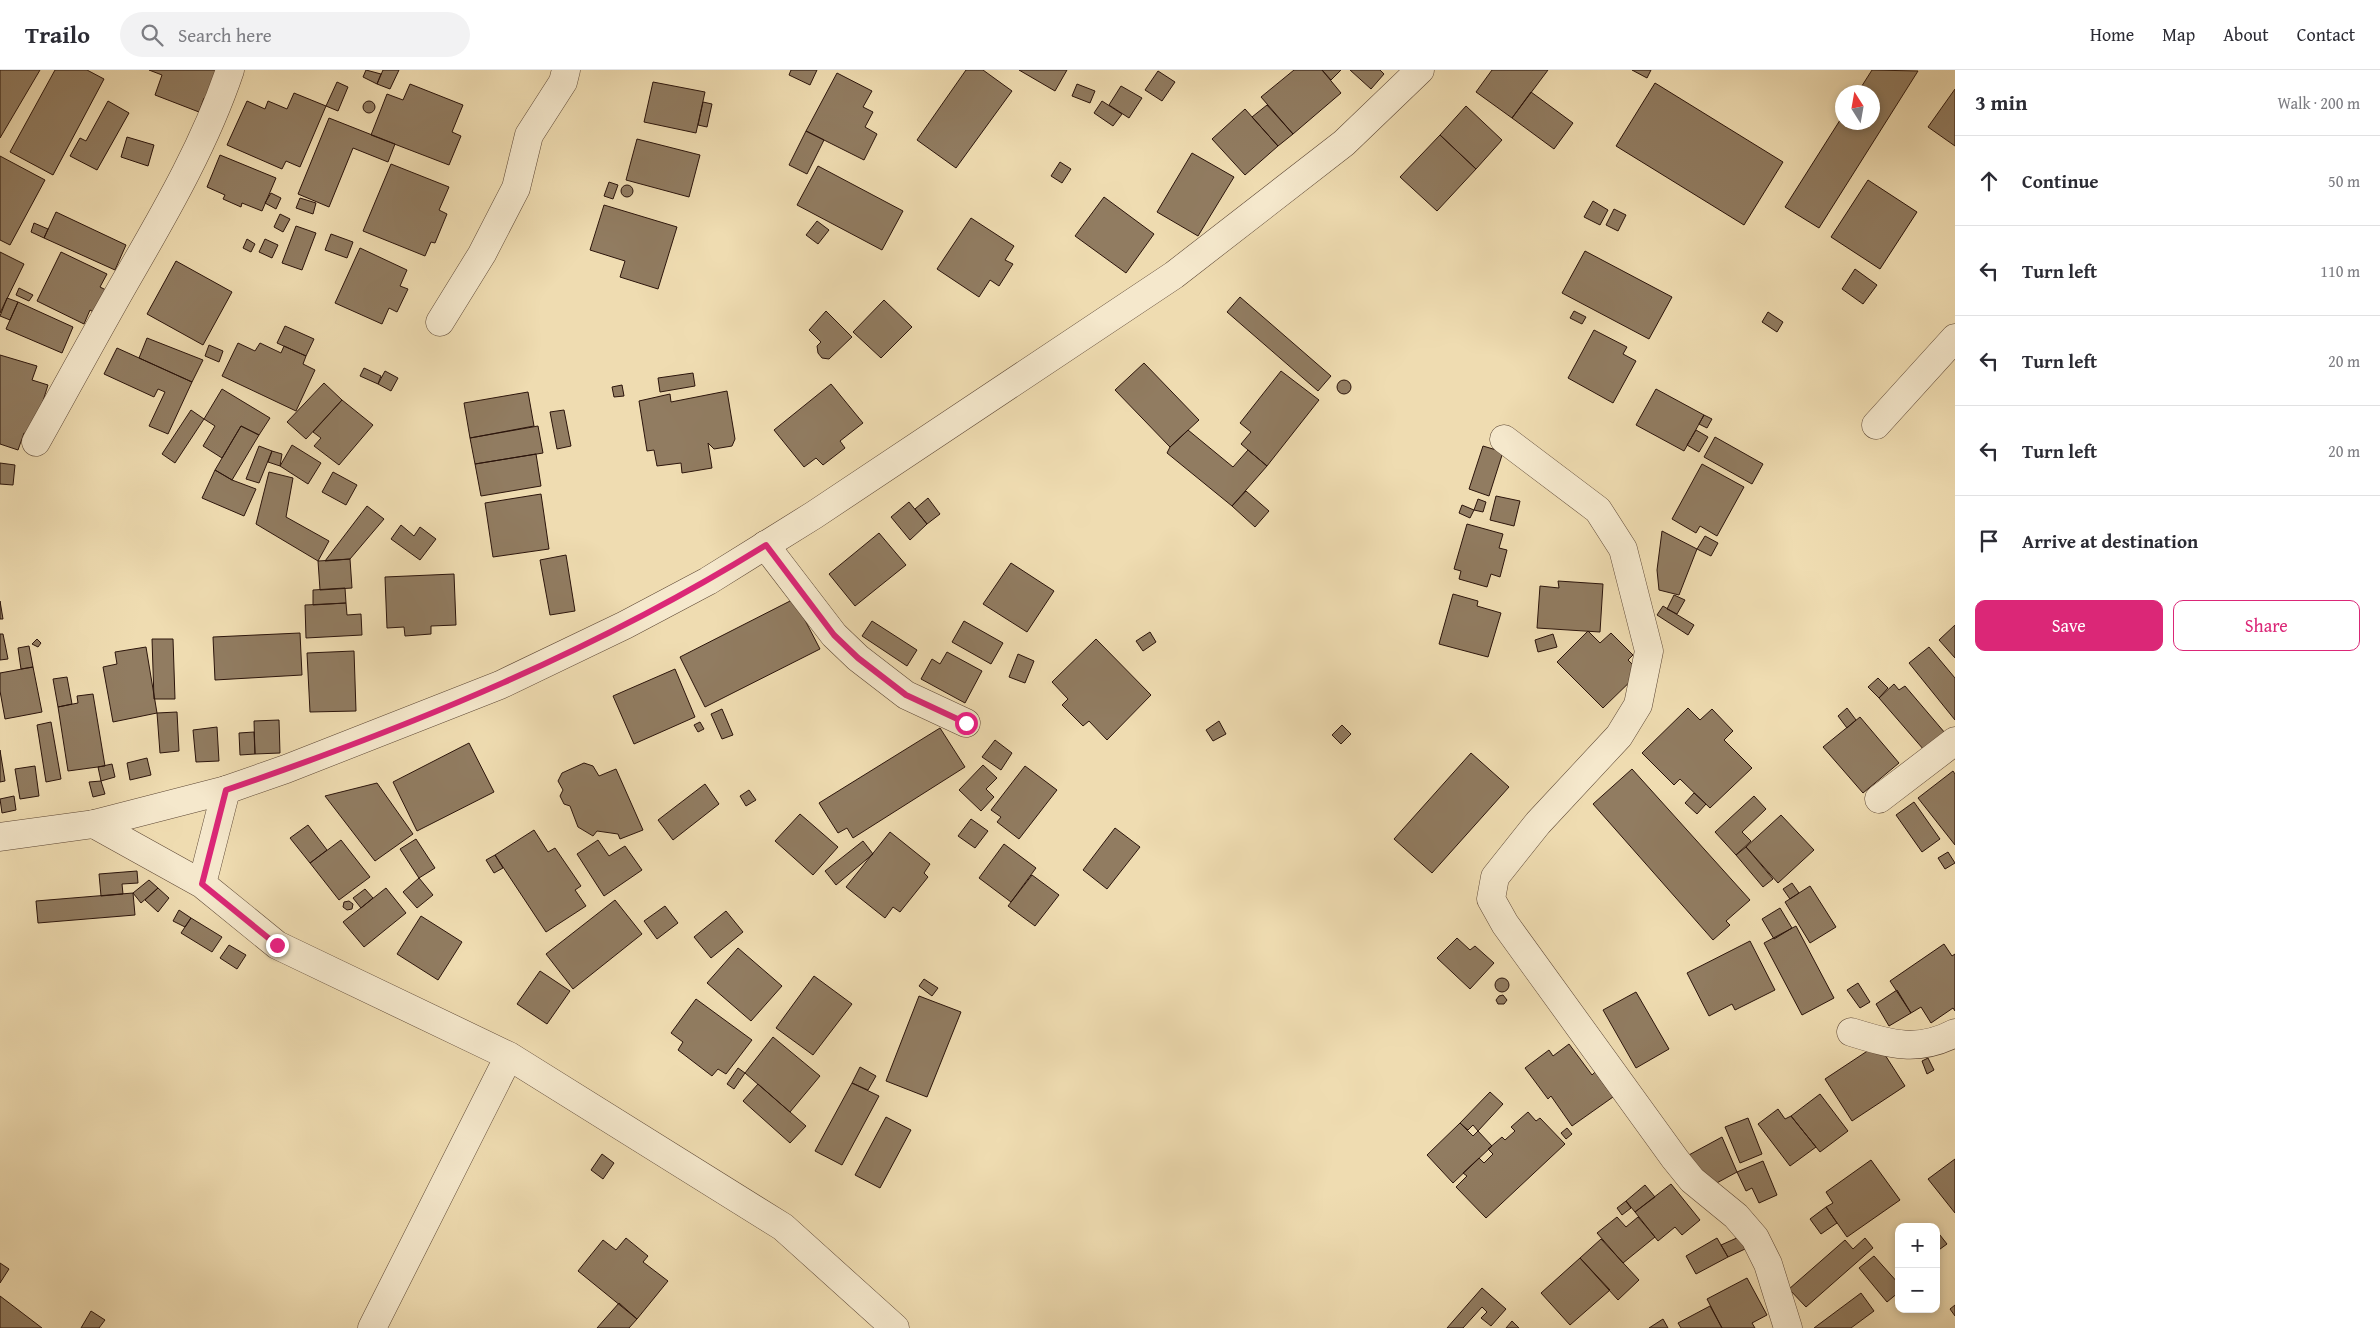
<!DOCTYPE html>
<meta charset="utf-8">
<style>
:root{--surface:#fff;--page:#f2f2f3;--text:#2b2b33;--muted:#7c7c81;--line:#e1e1e2;--accent:#db2777}
body{margin:0;font-family:"Gentium Book Plus",serif;background:var(--page);color:var(--text)}
.controls{position:absolute;right:15px;bottom:15px;display:grid;overflow:hidden;border-radius:10px;box-shadow:0 2px 8px #0003}
.controls button{width:45px;height:45px;display:grid;place-items:center;padding:0;border:0;border-bottom:1px solid var(--line);background:var(--surface);color:var(--text);font:25px sans-serif}
.compass{position:absolute;left:1835px;top:15px;width:45px;height:45px;border-radius:50%;background:var(--surface);box-shadow:0 2px 8px #0003;rotate:349deg}
.stop{position:absolute;width:15px;height:15px;margin:-11px;border:4px solid #db2777;border-radius:50%;background:#fff}
.stop.end{background:#db2777;border-color:#fff;box-shadow:0 1px 5px #0008}
.list{margin:0;padding:0;list-style:none}
h2{display:flex;justify-content:space-between;align-items:center;height:65px;margin:0;padding:0 20px;font-size:21px}
h2 small{font-size:16px;font-weight:400;color:var(--muted)}
.list li{display:grid;grid-template-columns:32px 1fr auto;gap:15px;align-items:center;box-sizing:border-box;height:90px;padding:0 20px;border-top:1px solid var(--line)}
.list b{display:block;font-size:19px;white-space:nowrap}
.list em{font-size:16px;font-style:normal;color:var(--muted)}
.actions{display:flex;gap:10px;padding:15px 20px}
.actions a{flex:1;padding:11px 0;border:1px solid var(--accent);border-radius:10px;text-align:center;font-size:18px;color:var(--accent)}
.actions .main{background:var(--accent);color:#fff}
.icon{flex:none;width:28px;height:28px;fill:none;stroke:currentColor;stroke-width:2;stroke-linecap:round;stroke-linejoin:round}
.map{position:relative;flex:none;width:1955px;height:1258px;overflow:hidden}
header{display:flex;align-items:center;gap:30px;box-sizing:border-box;height:70px;padding:0 25px;background:var(--surface);border-bottom:1px solid var(--line)}
header strong{font-size:24px}
nav{display:flex;gap:28px;margin-inline-start:auto;font-size:18px}
.search{width:350px;height:45px;background:var(--page);display:flex;align-items:center;gap:12px;box-sizing:border-box;padding:0 18px;border-radius:28px;color:var(--muted);font-size:19px}
main{display:flex}
aside{flex:1;background:var(--surface)}
.map>svg:first-child{display:block}
</style>
<header>
<strong>Trailo</strong>
<div class="search"><svg class="icon" aria-label="search" viewBox="0 0 24 24"><circle cx="10" cy="10" r="6"/><path d="M15 15l6 6"/></svg>Search here</div>
<nav><a>Home</a><a>Map</a><a>About</a><a>Contact</a></nav>
</header>
<main>
<div class="map">
<svg width="1955" height="1258" viewBox="0 0 1955 1258">
<rect width="100%" height="100%" fill="#efdcb1"/>
<filter id="stains"><feTurbulence type="fractalNoise" baseFrequency=".004" numOctaves="4"/><feColorMatrix values="0 0 0 0 .2 0 0 0 0 .09 0 0 0 0 .02 0 0 0 .5 -.17"/></filter>
<radialGradient id="worn" r=".72"><stop offset=".6" stop-color="#630" stop-opacity="0"/><stop offset="1" stop-color="#630" stop-opacity=".3"/></radialGradient>
<path fill="#917c61" stroke="#2b140b" d="M0,0H40L0,68Z
M55,0H87L104,9L53,105L10,82Z
M149,0H225L213,31L204,28L199,42L155,25L162,5Z
M366,0L381,4L377,14L363,7Z
M383,0H399L390,19L377,14Z
M791,0H817L810,15L789,5Z
M966,0H983L1012,21L956,98L917,70Z
M1019,0H1067L1055,21Z
M1294,0H1322L1341,23L1293,64L1261,27Z
M1322,0H1341L1331,10Z
M1350,0H1380L1384,4L1371,19Z
M1492,0H1548L1512,48L1476,22Z
M1632,0H1651L1647,8Z
M1872,0L1918,1L1819,158L1785,137L1842,47V52H1872V22H1858Z
M1158,1L1175,12L1162,31L1145,20Z
M837,3L872,21L863,37L873,42L865,57L877,64L864,90L806,61Z
M337,12L348,17L338,41L326,36Z
M653,12L705,22L696,63L644,52Z
M1655,13L1783,92L1744,155L1616,76Z
M410,14L463,35L452,62L461,66L449,95L371,65L387,24L403,30Z
M1077,14L1095,21L1090,33L1072,26Z
M1121,16L1142,28L1129,48L1109,35Z
M1955,19V76L1928,57Z
M1531,22L1573,53L1554,79L1512,48Z
M294,23L326,36L300,97L286,91L282,99L227,75L247,31L265,39L268,31L287,39Z
M108,31L129,43L97,100L70,86L80,68L86,71Z
M1102,31L1122,44L1113,56L1094,43Z
M363 37a6 6 0 1 1 12 0a6 6 0 1 1-12 0Z
M703,32L712,34L707,57L698,55Z
M1267,35L1293,64L1278,76L1252,47Z
M1466,36L1502,70L1476,99L1440,65Z
M1245,39L1278,76L1245,105L1212,69Z
M329,48L395,74L388,92L353,78L329,137L298,124Z
M806,61L824,70L807,104L789,95Z
M1440,65L1476,99L1437,141L1400,107Z
M127,67L154,75L148,96L121,87Z
M637,69L700,85L689,127L626,110Z
M1192,83L1234,107L1198,166L1157,142Z
M220,85L276,108L262,141L242,133L241,137L223,129L225,125L207,117Z
M0,86L45,110L10,175L0,170Z
M1060,92L1071,99L1062,113L1051,106Z
M391,94L449,117L439,140L447,144L435,173L431,172L425,186L363,161Z
M818,96L903,141L882,180L797,135Z
M1868,110L1917,142L1880,199L1831,167Z
M609,112L618,115L613,129L604,126Z
M621 121a6 6 0 1 1 12 0a6 6 0 1 1-12 0Z
M271,123L281,128L276,139L265,133Z
M1104,127L1154,164L1126,203L1075,166Z
M300,128L316,133L313,144L296,138Z
M1593,131L1608,140L1600,155L1584,147Z
M604,135L677,157L658,219L620,207L625,191L590,180Z
M1614,139L1626,145L1618,161L1606,155Z
M56,142L126,175L115,200L44,168Z
M280,144L290,149L283,162L274,157Z
M971,148L1014,176L1005,190L1013,194L999,216L990,210L979,227L937,199Z
M817,151L829,160L818,174L806,165Z
M34,153L48,159L44,168L31,162Z
M296,156L316,163L302,200L282,193Z
M331,164L353,172L347,188L325,180Z
M247,169L255,174L251,182L243,178Z
M265,169L278,175L272,188L259,182Z
M360,178L407,200L400,216L408,219L397,242L389,238L382,254L335,233Z
M1585,181L1672,227L1649,269L1562,223Z
M0,182L24,194L0,243Z
M61,182L107,204L100,217L106,220L95,243L90,240L84,254L37,231Z
M176,191L232,222L203,275L147,244Z
M1855,199L1877,215L1863,234L1842,219Z
M19,218L33,225L29,231L16,225Z
M1240,227L1331,306L1318,321L1227,242Z
M7,228L18,232L10,250L0,246Z
M884,230L912,257L881,288L853,262Z
M18,232L73,257L62,283L6,259Z
M826,241L852,267L829,289L822,288L818,283L817,276L821,272L809,260Z
M1574,241L1586,247L1582,254L1570,248Z
M1768,242L1783,252L1777,262L1762,252Z
M285,256L314,269L306,286L277,273Z
M1594,260L1627,277L1623,284L1636,291L1613,333L1568,308Z
M147,268L203,290L192,312L139,288Z
M238,273L255,281L260,273L281,283L284,276L306,286L303,294L315,300L296,341L222,306Z
M209,275L223,281L219,292L205,286Z
M117,278L192,312L168,364L149,356L165,322L158,319L154,327L104,304Z
M0,285L37,296L32,310L48,315L32,366L24,363L18,380L0,374Z
M1144,293L1199,350L1170,377L1115,320Z
M364,298L381,306L378,314L360,306Z
M385,301L398,308L391,321L378,314Z
M1281,301L1319,330L1267,396L1241,374L1251,362L1240,353Z
M693,303L695,316L660,322L658,308Z
M1337 317a7 7 0 1 1 14 0a7 7 0 1 1-14 0Z
M324,313L342,330L306,369L287,352Z
M831,314L863,353L840,371L845,378L823,395L816,388L804,397L774,360Z
M622,315L624,326L614,327L612,317Z
M222,319L270,348L259,365L241,356L222,388L203,376L215,356L204,349Z
M1656,319L1704,345L1684,381L1636,355Z
M727,321L735,369L732,376L714,379L708,373L712,398L682,403L681,393L657,396L654,380L647,381L639,331L670,324L671,332Z
M528,322L534,356L470,368L464,333Z
M342,330L373,355L339,395L314,376L321,368L313,362Z
M191,340L204,349L175,393L162,384Z
M564,340L571,376L557,379L550,342Z
M1704,345L1712,349L1707,358L1699,354Z
M241,356L259,365L232,410L215,400Z
M538,356L543,383L475,394L470,368Z
M1188,360L1233,397L1248,380L1267,396L1232,436L1167,383L1170,377Z
M1696,360L1708,367L1699,382L1687,375Z
M1715,367L1763,394L1752,414L1704,387Z
M292,375L321,393L308,414L280,396Z
M259,376L272,381L259,413L246,409Z
M1483,376L1503,382L1489,426L1469,419Z
M272,381L282,384L280,396L268,392Z
M536,384L541,416L481,426L475,394Z
M0,393L15,395L13,415L0,414Z
M1702,394L1744,417L1717,466L1700,456L1696,463L1672,449Z
M215,400L232,410L256,419L244,446L202,428Z
M269,402L293,408L286,447L329,471L318,491L256,454Z
M333,402L357,415L346,435L322,422Z
M1246,421L1269,441L1255,457L1232,436Z
M541,424L549,479L493,487L485,433Z
M1496,426L1520,431L1514,456L1490,450Z
M928,428L940,444L927,454L915,439Z
M1478,429L1486,432L1483,442L1474,440Z
M909,432L927,454L910,470L891,447Z
M1462,435L1474,440L1470,448L1459,443Z
M367,436L384,449L350,489L325,491Z
M1467,454L1503,464L1499,478L1507,480L1500,507L1491,504L1487,517L1459,509L1461,501L1454,499Z
M401,455L414,466L420,457L436,469L420,490L391,469Z
M1662,461L1697,479L1679,525L1659,520L1657,500Z
M879,463L906,495L855,536L829,504Z
M1705,466L1718,473L1711,486L1697,479Z
M566,485L575,541L550,545L540,490Z
M350,489L352,518L320,520L318,491Z
M1011,493L1054,521L1027,562L983,534Z
M454,504L456,555L431,556V564L405,566L404,557L387,558L385,507Z
M1558,511L1603,514L1600,562L1537,558L1540,516L1559,518Z
M345,518L346,533L313,535V520Z
M1453,524L1478,531L1477,536L1501,543L1488,587L1439,574Z
M1674,525L1685,530L1677,544L1667,539Z
M794,529L820,579L705,637L680,587Z
M0,531L3,549H0Z
M346,533L347,545L361,544L362,565L306,568L305,535Z
M1663,536L1694,555L1688,565L1657,545Z
M872,551L917,580L907,596L862,566Z
M964,551L1003,573L991,594L952,572Z
M1955,555V588L1939,570Z
M1588,561L1600,573L1611,563L1633,585L1628,590L1640,602L1603,638L1557,592Z
M1150,562L1156,572L1143,581L1136,571Z
M300,563L302,605L215,610L213,567Z
M0,564H3L8,589L0,590Z
M1553,564L1557,577L1538,582L1535,570Z
M37,569L41,573L38,577L32,574Z
M152,569H173L175,629H154Z
M1096,569L1151,625L1107,670L1089,651L1083,656L1062,635L1068,629L1052,612Z
M29,576L33,597L21,599L18,578Z
M146,577L157,643L113,652L103,597L117,594L115,582Z
M1929,577L1955,608V650L1909,593Z
M354,581L356,641L310,642L307,583Z
M947,582L982,601L965,633L921,609L932,589L940,594Z
M1018,584L1034,591L1025,613L1009,607Z
M33,597L42,642L5,649L0,621V603Z
M675,599L695,647L634,674L613,626Z
M67,607L72,634L58,637L53,609Z
M1878,608L1888,618L1879,628L1868,617Z
M1894,614L1899,620L1905,616L1945,663L1924,680L1879,628Z
M93,624L105,696L68,701L58,637L78,633L77,626Z
M1688,638L1700,650L1712,639L1733,661L1724,670L1752,698L1710,738L1680,709L1674,715L1642,683Z
M1847,638L1856,650L1847,658L1838,646Z
M722,639L733,665L722,669L711,644Z
M177,642L179,681L160,683L157,643Z
M1860,647L1899,693L1863,723L1823,677Z
M279,650L280,683L255,684L254,651Z
M1219,651L1226,664L1213,671L1206,660Z
M51,652L61,709L46,712L37,655Z
M700,652L704,659L698,662L694,655Z
M1342,655L1351,664L1341,674L1332,665Z
M217,657L219,691L196,692L193,660Z
M940,658L965,697L853,768L847,758L838,763L819,733Z
M254,662L255,684L240,685L239,663Z
M995,670L1012,683L1001,700L982,687Z
M469,673L494,722L417,761L393,712Z
M0,680L5,711L0,712Z
M1471,683L1509,717L1432,803L1394,769Z
M147,688L151,705L130,710L127,693Z
M584,693L593,696L599,706L616,699L643,760L620,769L618,764L597,761L593,766L578,757L570,736L564,734L560,726L563,720L558,711L562,703Z
M112,694L115,707L101,711L98,697Z
M983,695L997,708L986,719L994,727L981,741L959,720Z
M35,696L39,726L20,729L15,699Z
M1025,696L1057,720L1019,769L997,752L1001,747L991,740Z
M1632,699L1750,830L1726,851L1730,855L1713,870L1593,734Z
M1953,701L1955,704V775L1918,728Z
M101,711L105,724L93,727L89,712Z
M377,713L413,764L375,791L325,726Z
M705,714L719,734L673,770L658,750Z
M749,720L756,730L746,736L740,726Z
M1694,723L1706,734L1697,744L1685,733Z
M14,726L16,740L2,743L0,729Z
M1754,726L1766,739L1742,762L1751,771L1736,785L1715,762Z
M1914,732L1940,769L1922,782L1896,745Z
M800,744L838,777L813,805L775,771Z
M1781,745L1814,780L1778,813L1746,777Z
M971,749L988,761L975,778L958,766Z
M308,755L327,780L310,793L290,768Z
M1115,758L1140,777L1107,819L1083,800Z
M534,760L548,782L555,778L581,816L575,820L586,836L546,862L495,785Z
M890,762L930,794L924,803L928,807L900,842L893,837L885,848L846,817Z
M416,769L435,798L419,808L400,779Z
M341,770L370,807L339,830L310,793Z
M598,770L609,786L625,776L642,800L604,826L577,784Z
M863,771L873,784L836,815L825,801Z
M1004,774L1036,798L1011,832L979,808Z
M1746,777L1773,809L1763,817L1736,785Z
M1948,782L1955,793L1945,799L1938,788Z
M495,785L503,798L494,803L486,790Z
M137,801L138,813L122,814L123,824L101,826L99,804Z
M1032,805L1059,825L1035,856L1008,836Z
M419,808L433,825L417,838L403,822Z
M149,810L158,818L141,833L133,823Z
M1792,813L1799,823L1790,829L1783,819Z
M1810,816L1836,857L1810,873L1785,832Z
M158,818L169,828L158,842L145,830Z
M386,818L406,843L364,877L343,852Z
M365,819L373,828L361,838L353,828Z
M133,823L135,845L38,853L36,831Z
M615,830L642,864L573,919L546,884Z
M349,831L353,834L352,839L347,840L343,837L344,832Z
M665,836L678,853L657,869L644,851Z
M1780,838L1792,858L1774,869L1762,849Z
M179,840L191,848L185,857L173,851Z
M726,841L743,862L711,888L694,867Z
M421,846L462,872L438,910L397,884Z
M191,848L222,867L212,882L181,863Z
M1796,856L1834,928L1802,945L1764,873Z
M1457,868L1470,880L1475,876L1494,893L1470,919L1437,888Z
M1750,871L1775,920L1735,940L1732,934L1709,946L1687,903Z
M1944,874L1952,886L1955,884V941L1953,938L1931,953L1921,937L1911,943L1890,911Z
M229,875L246,885L237,899L220,888Z
M738,878L782,916L751,951L707,913Z
M540,901L570,921L547,954L517,934Z
M814,906L852,934L813,985L776,958Z
M1495 915a7 7 0 1 1 14 0a7 7 0 1 1-14 0Z
M924,909L938,918L932,926L919,916Z
M1858,913L1870,932L1860,938L1847,920Z
M1897,920L1911,943L1889,956L1876,934Z
M1636,922L1669,979L1636,998L1603,940Z
M1503,925L1507,930L1504,934H1498L1496,930L1499,926Z
M919,926L961,942L927,1027L886,1011Z
M696,929L752,970L726,1004L718,999L712,1006L678,980L683,972L671,963Z
M773,967L820,1006L790,1042L745,1003Z
M1569,974L1592,1005L1595,1002L1613,1027L1572,1056L1551,1026L1548,1029L1525,998L1549,980L1553,986Z
M1878,974L1905,1016L1852,1051L1825,1009Z
M1928,988L1934,1000L1927,1004L1922,991Z
M860,997L876,1006L868,1020L852,1013Z
M738,998L745,1003L734,1019L727,1014Z
M852,1013L879,1026L842,1095L815,1081Z
M758,1014L806,1056L790,1073L743,1031Z
M1490,1022L1503,1034L1478,1061L1473,1055L1468,1060L1460,1053Z
M1820,1024L1848,1061L1820,1082L1791,1046Z
M1778,1039L1785,1049L1791,1046L1816,1077L1790,1096L1758,1054Z
M1528,1042L1536,1051L1540,1048L1565,1074L1486,1148L1456,1117L1467,1106L1463,1103L1479,1088L1484,1093L1493,1084L1488,1079L1502,1067L1505,1070L1515,1061L1511,1057Z
M886,1047L911,1060L880,1118L855,1105Z
M1748,1048L1762,1084L1740,1093L1725,1057Z
M1460,1053L1473,1066L1478,1061L1492,1076L1453,1113L1427,1085Z
M1567,1058L1572,1064L1566,1069L1561,1063Z
M1722,1067L1737,1102L1713,1115L1687,1086Z
M602,1084L614,1093L603,1109L591,1100Z
M1955,1089V1143L1928,1109Z
M1871,1090L1900,1130L1847,1167L1826,1137L1833,1133L1826,1122Z
M1763,1091L1777,1125L1759,1133L1752,1118L1746,1121L1737,1102Z
M1671,1114L1700,1150L1682,1165L1675,1157L1658,1171L1635,1142Z
M1645,1115L1655,1127L1635,1142L1626,1131Z
M1626,1131L1631,1138L1622,1145L1617,1138Z
M1826,1137L1837,1153L1821,1164L1810,1149Z
M1617,1147L1626,1157L1638,1147L1655,1167L1623,1193L1597,1163Z
M1936,1160L1947,1174L1936,1182Z
M1739,1167L1745,1179L1728,1187L1721,1175Z
M626,1168L648,1186L643,1192L668,1211L637,1249L578,1201L603,1170L616,1180Z
M1717,1168L1728,1187L1696,1204L1686,1186Z
M1865,1168L1873,1178L1806,1237L1789,1219L1845,1170L1853,1179Z
M1601,1169L1639,1210L1618,1230L1580,1188Z
M1874,1186L1899,1214V1222L1887,1232L1859,1198Z
M1580,1188L1610,1220L1570,1255L1541,1223Z
M0,1193L9,1199L0,1213Z
M1747,1208L1767,1245L1752,1253L1755,1258H1722L1707,1229Z
M1482,1218L1506,1239L1491,1256L1481,1248L1487,1242L1482,1237L1463,1258H1447Z
M1861,1223L1874,1241L1851,1258H1814Z
M0,1226L42,1258H0Z
M619,1233L637,1249L629,1258H597Z
M1955,1235V1246L1950,1239Z
M1710,1236L1722,1258H1681L1678,1253Z
M91,1241L105,1250L99,1258H81Z
M1663,1249L1668,1258H1649Z
M1512,1251L1519,1258H1506Z"/>
<g fill="none" stroke-linecap="round" stroke-linejoin="round">
<defs>
<path id="minor" d="M440,252L482,184L516,118L529,65L563,12L566,0
M1876,355L1955,268
M1504,369L1598,440L1623,479L1649,581L1638,635L1619,666L1538,753L1495,807L1491,829L1505,854L1675,1089L1692,1110L1736,1146L1755,1168L1768,1194L1788,1258
M36,372C68,315 99,257 132,200C169,136 206,71 230,0
M765,475L834,565L858,588L906,625L966,653
M1879,729L1955,671
M94,754L202,814L277,875L509,986L783,1157L895,1258
M202,814L226,720
M1851,962C1890,974 1917,983 1955,963
M372,1258L509,986"/>
<path id="tertiary" d="M0,767L94,754L226,720L286,699L500,615L625,555L708,511L814,445L1174,205L1344,73L1420,0"/>
</defs>
<use href="#minor" stroke="#5c4634" stroke-width="29"/>
<use href="#tertiary" stroke="#5c4634" stroke-width="29"/>
<use href="#minor" stroke="#f5e8cc" stroke-width="28"/>
<use href="#tertiary" stroke="#f5e8cc" stroke-width="28"/>
</g>
<g fill="none" stroke-linecap="round" stroke-linejoin="round">
<path stroke="#db2777" stroke-width="6" d="M277,875L202,814L226,720C413,656 597,580 766,475L834,565L858,588L906,625L966,653"/>
</g>
<rect width="100%" height="100%" filter="url(#stains)"/>
<rect width="100%" height="100%" fill="url(#worn)"/>
</svg>
<div class="controls">
<button>+</button>
<button>−</button>
</div>
<svg class="compass" viewBox="-18 -18 36 36"><path d="M0-13l5 13h-10z" fill="#e53935"/><path d="M0 13l5-13h-10z" fill="#7c7c81"/></svg>
<div class="stop" style="left:966px;top:653px"></div>
<div class="stop end" style="left:277px;top:875px"></div>
</div>
<aside>
<h2>3 min<small>Walk · 200 m</small></h2>
<ul class="list">
<li><svg class="icon" aria-label="ahead" viewBox="0 0 24 24"><path d="M12 20V5M6 11l6-6 6 6"/></svg><div><b>Continue</b></div><em>50 m</em></li>
<li><svg class="icon" aria-label="left" viewBox="0 0 24 24"><path d="M17 20v-9H6M10 6l-5 5 5 5"/></svg><div><b>Turn left</b></div><em>110 m</em></li>
<li><svg class="icon" aria-label="left" viewBox="0 0 24 24"><path d="M17 20v-9H6M10 6l-5 5 5 5"/></svg><div><b>Turn left</b></div><em>20 m</em></li>
<li><svg class="icon" aria-label="left" viewBox="0 0 24 24"><path d="M17 20v-9H6M10 6l-5 5 5 5"/></svg><div><b>Turn left</b></div><em>20 m</em></li>
<li><svg class="icon" aria-label="arrive" viewBox="0 0 24 24"><path d="M6 21V4h12l-3 4 3 4H6"/></svg><div><b>Arrive at destination</b></div></li>
</ul>
<div class="actions"><a class="main">Save</a><a>Share</a></div>
</aside>
</main>
